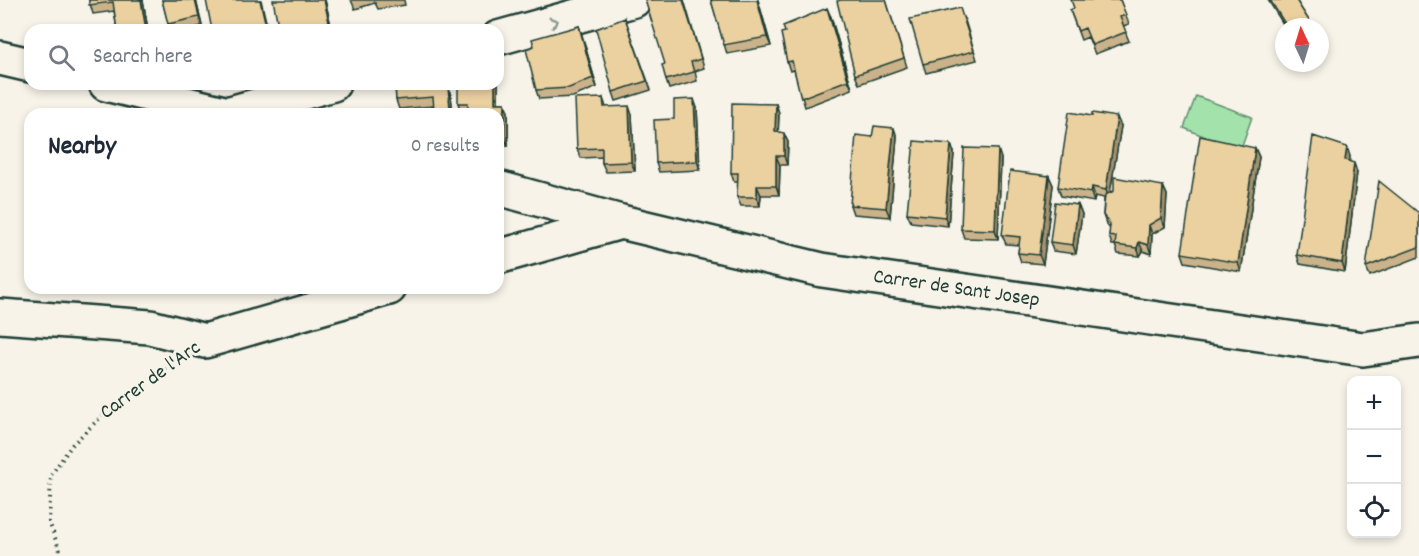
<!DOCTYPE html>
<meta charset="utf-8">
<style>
:root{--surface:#fff;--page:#f6f6f7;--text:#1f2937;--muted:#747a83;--line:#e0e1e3}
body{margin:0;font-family:Dekko,sans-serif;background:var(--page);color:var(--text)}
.controls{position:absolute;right:18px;bottom:18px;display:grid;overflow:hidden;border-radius:12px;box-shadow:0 3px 9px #0003}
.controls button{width:54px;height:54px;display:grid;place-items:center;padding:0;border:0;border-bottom:2px solid var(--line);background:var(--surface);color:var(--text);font:30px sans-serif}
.compass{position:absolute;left:1275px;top:18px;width:54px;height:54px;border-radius:50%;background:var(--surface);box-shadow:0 3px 9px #0003;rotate:356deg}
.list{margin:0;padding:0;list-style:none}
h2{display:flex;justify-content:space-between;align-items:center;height:78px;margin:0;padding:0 24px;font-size:26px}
h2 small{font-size:20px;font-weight:400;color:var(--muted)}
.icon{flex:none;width:33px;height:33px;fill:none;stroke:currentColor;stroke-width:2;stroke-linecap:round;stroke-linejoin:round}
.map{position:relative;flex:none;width:1419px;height:556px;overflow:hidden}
.search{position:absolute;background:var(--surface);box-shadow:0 3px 9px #0003;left:24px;top:24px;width:480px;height:66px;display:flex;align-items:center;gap:15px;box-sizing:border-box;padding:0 21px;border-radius:18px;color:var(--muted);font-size:22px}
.panel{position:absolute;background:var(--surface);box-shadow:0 3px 9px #0003;left:24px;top:108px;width:480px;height:186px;border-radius:18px}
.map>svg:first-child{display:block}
</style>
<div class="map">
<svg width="1419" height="556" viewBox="0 0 1419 556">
<rect width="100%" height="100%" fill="#f7f3e8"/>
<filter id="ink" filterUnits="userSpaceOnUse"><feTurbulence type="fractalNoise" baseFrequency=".0167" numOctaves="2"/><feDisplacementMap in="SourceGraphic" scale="12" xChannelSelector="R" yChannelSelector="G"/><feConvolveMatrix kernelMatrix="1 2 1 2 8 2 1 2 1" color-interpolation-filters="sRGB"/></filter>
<g filter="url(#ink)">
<path fill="#a3e2ab" stroke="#619070" stroke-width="1.5" d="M1196,96L1252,117L1240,151L1184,128Z"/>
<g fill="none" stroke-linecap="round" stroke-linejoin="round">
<defs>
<g id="minor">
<path d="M498,38L634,0"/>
<path d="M0,58L30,65"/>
<path d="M106,84L228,114"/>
<path d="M227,114L333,84"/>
<path id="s1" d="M498,188L621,222L822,270L1363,349L1419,341"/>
<path d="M498,257L621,222"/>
<path d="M0,316L150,327L205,341L389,288"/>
</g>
</defs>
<use href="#minor" stroke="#1f3d34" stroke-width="38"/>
<path stroke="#1f3d34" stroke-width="4" stroke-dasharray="1.5 4.5" stroke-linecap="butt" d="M62,556L49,522L51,475L72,445L106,412L169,367"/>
<use href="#minor" stroke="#f7f3e8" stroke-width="33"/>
</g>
<path fill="#cab38a" stroke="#1f3d34" stroke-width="1.5" d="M89,0H143L148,30H117L114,11L93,14Z
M162,0H196L202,26L185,30H170Z
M325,0L332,30H279Z
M351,0H404L405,5L378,9L375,3L355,9Z
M684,0L704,68L695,71L697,81L669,89L666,80L665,64Z
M711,0H758L771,46L727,54Z
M886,0L907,67L859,84L855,75Z
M1120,0L1129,24L1123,26L1129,41L1095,54L1088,37L1081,40L1070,10Z
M1268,0H1296L1313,27H1285Z
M831,17L852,89L805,107L794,70L790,71L787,62Z
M964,17L977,60L926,73L923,64Z
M625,18L651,90L616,101L613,92Z
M579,26L597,87L573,97L539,99L536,90L534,46Z
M1320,39L1325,51L1320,54Z
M498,49V103H505L508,112V146H498V114L461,112L458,103L498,84Z
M395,84H430V87H448L451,96L453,114H435L433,106L399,109L396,100Z
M603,98L606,107L632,115L635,171L606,172L602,163V157L581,158L577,149Z
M776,104L779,113L778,132L788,142L787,165H780L779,195H761L760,206H741L737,197L738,182H734L731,173Z
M697,108L700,170L659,172L656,163L674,119Z
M1121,126L1110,192L1163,186L1167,195L1165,227L1152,234L1151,254L1143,251L1140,256L1118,254L1115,245H1112L1109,236L1110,229L1106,224L1103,215L1104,198L1095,196L1094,202L1061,196L1058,187Z
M897,137L890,217L853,214L850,205Z
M1255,148L1259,157L1241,272L1185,262L1182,253Z
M954,153L948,226L911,222L907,213Z
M1350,156L1349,162L1357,172L1345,272L1300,264L1297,255Z
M1001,158L998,239L964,238L961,229Z
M1049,176L1053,185L1043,264L1021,262L1018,253L1019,245L1006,244L1002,235Z
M1078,205L1082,214L1076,254L1053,251L1050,242Z
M1419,213V257L1370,276L1366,267Z"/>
<path fill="#a49270" stroke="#1f3d34" stroke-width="1.5" d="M141,0H143L148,30H146Z
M195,0H196L202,26L199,17Z
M260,0H261L268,30H267Z
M324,0H325L332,30L329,22Z
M757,0H758L771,46L767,37Z
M827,8L831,17L852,89L848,80Z
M579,26L582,35L597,87L593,78Z
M498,49V112L495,103V84H498Z
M448,87L451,96L453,114L450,108Z
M694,99L697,108L700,170L697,161Z
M505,103L508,112V146L504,137Z
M776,104L779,113L778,140L775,131Z
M629,106L632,115L635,171L631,162Z
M1117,117L1121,126L1109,199L1106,190Z
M894,128L897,137L890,217L886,208Z
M784,133L788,142L787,165L784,156Z
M951,144L954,153L948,226L945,217Z
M1347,147L1350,156L1349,169L1345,160Z
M1255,148L1259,157L1241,272L1238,263Z
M998,149L1001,158L998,239L995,230Z
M776,156L780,165L779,195L776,186Z
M1354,163L1357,172L1345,272L1342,263Z
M1049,176L1053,185L1043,264L1039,255Z
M757,186L761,195L760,206L757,197Z
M1163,186L1167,195L1165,227L1161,218Z
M1092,187L1095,196L1094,202L1091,193Z
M1078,205L1082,214L1076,254L1073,245Z
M1149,225L1152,234L1151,254L1148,245Z
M1139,242L1143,251L1140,256L1137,248Z"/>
<path fill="#ebd0a0" stroke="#1f3d34" stroke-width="1.5" d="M89,0H141L146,30H117L113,2L89,5Z
M162,0H195L199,17L168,24Z
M206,0H260L267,30H212Z
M273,0H324L329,22L289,30H279Z
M645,0H683L701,59L691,62L694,72L666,80L662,65L665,64Z
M711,0H757L767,37L724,45Z
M841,0H886L904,58L855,75L837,1Z
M1071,0H1120L1126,15L1120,17L1126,32L1092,45L1085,28L1078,31L1070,10L1074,8Z
M1270,0H1296L1313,27H1287Z
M827,8L848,80L801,98L792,61L787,62L781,33L785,32L783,26Z
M960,8L974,51L923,64L910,19Z
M625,18L647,81L613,92L596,29Z
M579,26L593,78L569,88L536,90L526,49L534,46L532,39Z
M395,84H428V87H448L450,108L434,110L433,97L396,100Z
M458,84H495V103H505L504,137H498V114H468V103H458Z
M603,98L604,107L629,106L631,162L602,163V148L577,149L575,99Z
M694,99L697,161L656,163L654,120L674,119V100Z
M732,103L776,104L775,131L784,133V156H776V186H757V197H737L738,173H731Z
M1069,112L1092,116V113L1117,117L1106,190L1092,187L1091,193L1058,187Z
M874,126L894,128L886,208L850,205L856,135L872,137Z
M1200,136L1255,148L1238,263L1182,253Z
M1313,136L1347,147L1345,160L1354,163L1342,263L1297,255Z
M914,141L951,144L945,217L907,213Z
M964,148L998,149L995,230L961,229Z
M1010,171L1049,176L1039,255L1018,253L1020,237L1002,235Z
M1114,177L1163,186L1161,218L1149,225L1148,245L1139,242L1137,248L1115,245L1116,237L1109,236L1110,225L1103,215L1105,195L1114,191Z
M1379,181L1419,213V247L1366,267Z
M1055,202L1078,205L1073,245L1050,242Z"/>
<defs><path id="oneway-chevron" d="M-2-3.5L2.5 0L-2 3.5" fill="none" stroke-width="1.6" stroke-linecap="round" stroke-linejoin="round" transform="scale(1.5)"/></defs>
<use stroke="#8b988e" href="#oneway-chevron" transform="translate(554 22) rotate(-16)"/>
</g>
<g text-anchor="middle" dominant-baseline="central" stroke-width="6" stroke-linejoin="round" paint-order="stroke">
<g font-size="21" fill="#1f3d34" stroke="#f7f3e8">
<text stroke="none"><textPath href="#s1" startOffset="470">Carrer de Sant Josep</textPath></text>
<text transform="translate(151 381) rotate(-36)">Carrer de l'Arc</text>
</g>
</g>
</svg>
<div class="controls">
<button>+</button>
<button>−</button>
<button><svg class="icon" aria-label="locate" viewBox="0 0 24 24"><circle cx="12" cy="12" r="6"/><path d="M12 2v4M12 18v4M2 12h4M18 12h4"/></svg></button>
</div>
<svg class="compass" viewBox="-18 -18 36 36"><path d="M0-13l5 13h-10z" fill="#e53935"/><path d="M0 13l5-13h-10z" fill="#747a83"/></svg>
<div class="search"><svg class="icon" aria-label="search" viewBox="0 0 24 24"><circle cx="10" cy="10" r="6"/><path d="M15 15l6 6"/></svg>Search here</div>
<section class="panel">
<h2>Nearby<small>0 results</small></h2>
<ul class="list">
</ul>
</section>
</div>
